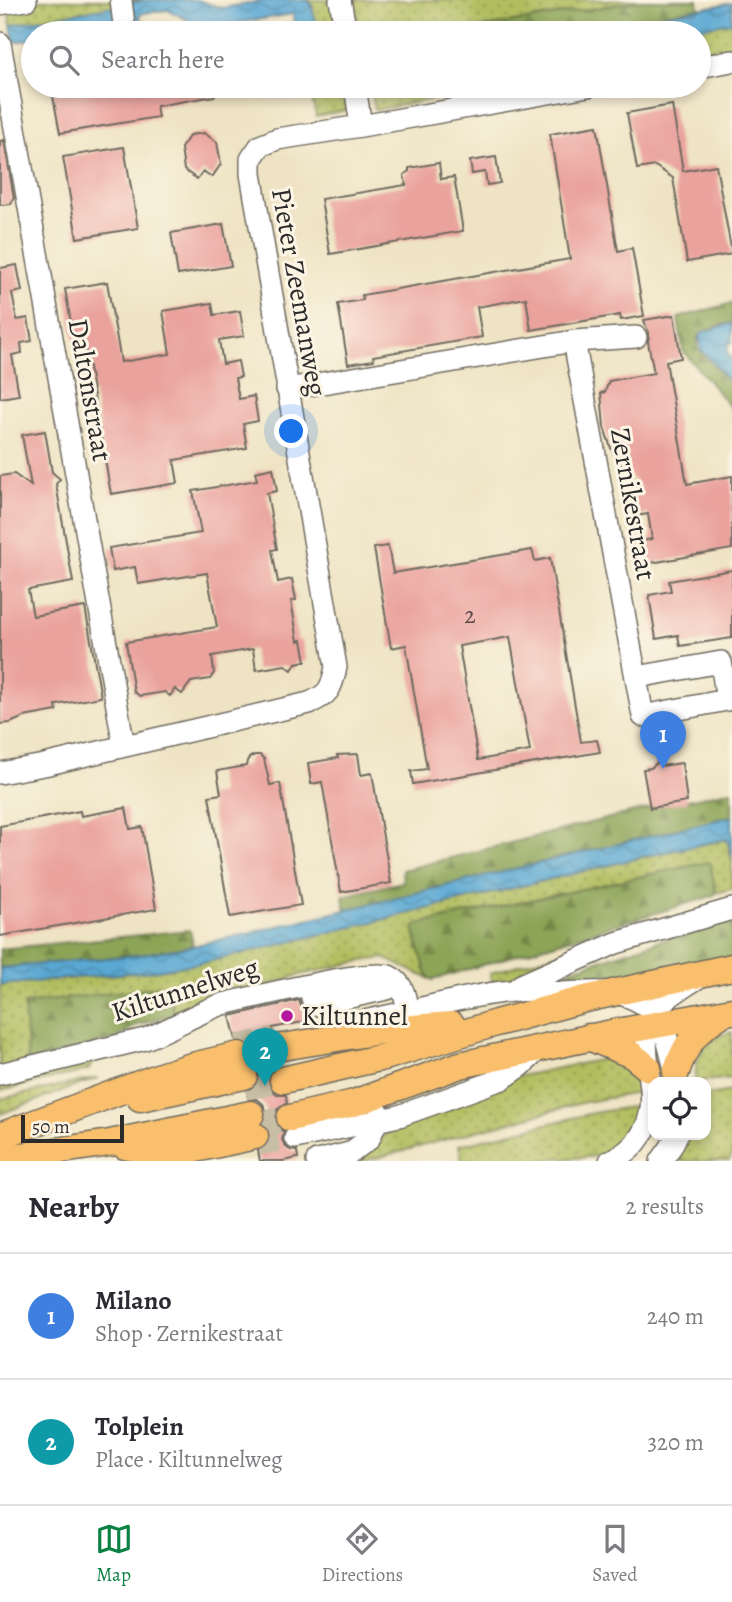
<!DOCTYPE html>
<meta charset="utf-8">
<style>
:root{--surface:#fff;--page:#f2f2f3;--text:#2b2b33;--muted:#7c7c81;--line:#e1e1e2;--accent:#0b8043}
body{margin:0;font-family:Alegreya,serif;background:var(--page);color:var(--text)}
.controls{position:absolute;right:21px;bottom:21px;display:grid;overflow:hidden;border-radius:14px;box-shadow:0 4px 10px #0003}
.controls button{width:63px;height:63px;display:grid;place-items:center;padding:0;border:0;border-bottom:2px solid var(--line);background:var(--surface);color:var(--text);font:35px sans-serif}
.scale{position:absolute;left:21px;bottom:18px;width:103px;box-sizing:border-box;padding-left:7px;border:4px solid #2b2b2b;border-top:0;font-size:19px;line-height:24px;white-space:nowrap;color:#2b2b2b;-webkit-text-stroke:5px #fcf5e5;paint-order:stroke}
.you{position:absolute;left:292px;top:432px;width:24px;height:24px;margin:-18px;border:5px solid #fff;border-radius:50%;background:#1a73e8;box-shadow:0 0 0 10px #1a73e833}
.badge{display:grid;place-items:center;width:46px;height:46px;border-radius:50%;background:var(--accent);color:#fff;font-size:23px;font-weight:700}
.pin{position:absolute;translate:-50% -58px;filter:drop-shadow(0 2px 4px #0008)}
.pin::after{content:'';position:absolute;top:37px;width:24px;height:21px;background:inherit;clip-path:polygon(0 0,100% 0,50% 100%)}
.list{margin:0;padding:0;list-style:none}
h2{display:flex;justify-content:space-between;align-items:center;height:91px;margin:0;padding:0 28px;font-size:30px}
h2 small{font-size:23px;font-weight:400;color:var(--muted)}
.list li{display:grid;grid-template-columns:46px 1fr auto;gap:21px;align-items:center;box-sizing:border-box;height:126px;padding:0 28px;border-top:2px solid var(--line)}
.list b{display:block;font-size:26px;white-space:nowrap}
.list p{margin:0;font-size:23px;white-space:nowrap;color:var(--muted)}
.list em{font-size:23px;font-style:normal;color:var(--muted)}
.icon{flex:none;width:38px;height:38px;fill:none;stroke:currentColor;stroke-width:2;stroke-linecap:round;stroke-linejoin:round}
.map{position:relative;flex:none;width:732px;height:1161px;overflow:hidden}
.search{position:absolute;background:var(--surface);box-shadow:0 4px 10px #0003;left:21px;right:21px;top:21px;height:77px;display:flex;align-items:center;gap:18px;box-sizing:border-box;padding:0 24px;border-radius:38px;color:var(--muted);font-size:26px}
.sheet{height:343px;background:var(--surface)}
nav{display:flex;justify-content:space-around;align-items:center;box-sizing:border-box;height:98px;border-top:2px solid var(--line);background:var(--surface);font-size:19px;color:var(--muted)}
nav a{display:grid;justify-items:center;gap:4px}
nav .on{color:var(--accent)}
.map>svg:first-child{display:block}
</style>
<div class="map">
<svg width="732" height="1161" viewBox="0 0 732 1161">
<defs>
<pattern id="grass-dots" width="8" height="8" patternUnits="userSpaceOnUse" patternTransform="scale(1.75)"><rect width="8" height="8" fill="#b1bd5f"/><path d="M2 2h.1M6 6h.1" fill="none" stroke="#909a4f" stroke-width="1.8" stroke-linecap="round"/></pattern>
<pattern id="forest-firs" width="22" height="20" patternUnits="userSpaceOnUse" patternTransform="scale(1.75)"><rect width="22" height="20" fill="#8ca456"/><path d="M5 1l3.5 6h-7zM16 11l3.5 6h-7z" fill="#738647"/></pattern>
<pattern id="water-waves" width="16" height="10" patternUnits="userSpaceOnUse" patternTransform="scale(1.75)"><rect width="16" height="10" fill="#5aa8d3"/><path d="M0 5q4-4 8 0t8 0" fill="none" stroke="#4b89ab"/></pattern>
</defs>
<rect width="100%" height="100%" fill="#fcf5e5"/>
<filter id="ink" filterUnits="userSpaceOnUse"><feTurbulence type="fractalNoise" baseFrequency=".0143" numOctaves="2"/><feDisplacementMap in="SourceGraphic" scale="14" xChannelSelector="R" yChannelSelector="G"/><feConvolveMatrix kernelMatrix="1 2 1 2 8 2 1 2 1" color-interpolation-filters="sRGB"/></filter>
<filter id="wash" filterUnits="userSpaceOnUse"><feTurbulence type="fractalNoise" baseFrequency=".00686" numOctaves="4" result="noise"/><feDisplacementMap in="SourceGraphic" scale="28" xChannelSelector="R" yChannelSelector="G"/><feGaussianBlur stdDeviation="1.57" result="paint"/><feColorMatrix in="noise" values="0 0 0 0 0 0 0 0 0 0 0 0 0 0 0 0 0 1.4 0 .05"/><feComposite in="paint" operator="in"/></filter>
<g filter="url(#wash)">
<rect width="100%" height="100%" fill="#eee3c3"/>
<path fill="url(#grass-dots)" stroke="#6e7445" stroke-width="2" d="M38,0H145L11,25L7,5Z
M307,0H331L338,33H317L312,5Z
M354,0H644L450,33H360Z
M732,22V47L699,52V33H671Z
M327,86H348L353,109L316,116L311,96L328,93Z
M370,86H504L375,110Z
M728,839L732,858V889L716,893L710,863L708,862L419,924L428,977L430,979L384,958L361,961L299,975L226,1000L174,1014L169,985L24,1004L28,1062L0,1069V985L151,971L207,962L642,857Z
M682,918L514,978L492,982L490,973Z
M732,1032V1078L695,1082C696,1053 702,1038 732,1032Z
M98,1057L88,1070L0,1091V1082Z
M613,1057L636,1065L645,1092L585,1102L380,1157L363,1161H353L370,1151L384,1135L397,1126L510,1078Z
M98,1078L0,1114V1099Z
M732,1091V1154L729,1161H672L687,1135H706V1095Z
M644,1105C639,1124 628,1146 608,1153C598,1157 574,1158 562,1159L561,1157L542,1161H462L459,1145L593,1113Z"/>
<path fill="url(#forest-firs)" stroke="#5c6840" stroke-width="2" d="M644,0H698L699,8L560,33H450Z
M732,303V323L720,325L703,332L698,336L697,349H693L701,350L732,384V409L683,351L678,318Z
M732,790V816L346,910L343,896L403,882L402,870L626,814Z
M708,862L710,863L716,893L712,896L432,980L427,975L414,932L415,927L419,924Z
M732,917V959L615,981L613,977L581,979L559,978L558,974Z
M190,930L193,946L137,955L0,968V949Z
M169,985L174,1014L137,1025L113,1040L28,1062L24,1004Z"/>
<path fill="url(#water-waves)" stroke="#426a7f" stroke-width="2" d="M145,0H197L222,8L268,0H307L312,5L317,33H298L293,14L219,26L194,23L168,10L144,13L138,16L153,33H104L94,28L64,33H33V39L14,42L11,25Z
M732,3V22L671,33H560Z
M732,323V343H729L727,352L732,360V384L701,350L699,337L703,332Z
M732,816V858L727,839L642,857L207,962L151,971L0,985V968L137,955L193,946L346,910Z"/>
<g id="blocks">
<path fill="#eaa29d" fill-rule="evenodd" d="M51,86H213L215,96L156,106L158,117L60,133Z
M672,105L683,171L716,165L732,254L687,262L673,178L655,166L637,169L627,113Z
M597,126L618,251L632,248L644,316L621,320L620,315L531,330L526,298L477,307L482,337L373,356L374,360L348,364L338,304L363,300L362,295L570,259L550,134Z
M204,133L217,142L221,164L212,177L203,171L197,179L184,170L181,148L190,135Z
M4,140L14,198L11,204L0,205V141Z
M124,147L138,228L77,238L63,157Z
M496,157L500,183L487,185L485,172L472,174L470,161Z
M439,163L441,179L454,177L463,231L330,254L321,199L406,185L404,175L409,171V168Z
M223,224L231,266L178,275L171,233Z
M17,265L22,291L12,293L17,320L28,318L32,341L21,343L22,353L12,355L19,395L0,398V268Z
M107,282L121,362L170,354L163,311L212,303L214,315L240,311L244,336L219,340L223,364L238,361L241,377L235,378L239,399L254,396L258,421L243,424L247,448L174,460L178,483L111,494L86,350L76,351L65,289Z
M674,315L681,358L666,361L687,484L732,476V549L639,565L636,542L652,539L648,514L631,517L627,490L641,488L620,464L611,448L604,427L601,393L605,392L609,381L654,373L648,342L649,335L644,320Z
M45,431L52,472L60,479L56,484L73,582L28,590L33,616L85,607L101,697L56,705L57,711L24,717L10,723L0,724V476L14,474L31,486L22,435Z
M273,468L277,491L267,493L277,549L272,550L278,582L292,579L296,600L291,601L298,641L302,640L306,661L296,663L292,670L285,665L256,670L253,649L212,656L214,673L210,679L191,682L182,694L175,689L170,696L165,692L140,696L134,692L126,642L217,627L207,573L138,584L135,567L113,571L109,548L201,533L193,491L257,480L255,472Z
M388,546L393,573L532,550L535,561L550,558L581,742L597,740L600,752L413,784L411,771L427,769L406,645L391,648L374,548ZM510,637L530,751L478,760L459,646Z
M732,570V638L680,646L678,635L656,639L649,595L671,591L669,581Z
M358,754L361,775L372,773L391,883L341,892L322,782L311,784L308,763L338,758L337,755Z
M255,755H260L264,759L270,785L280,783L301,905L230,917L209,796L221,794L217,771L246,766L247,761L250,757Z
M659,761L662,766L682,763L687,802L650,808L643,769L651,768Z
M126,808L130,829L142,827L156,909L0,936V826L80,811L81,816Z
M299,1000L302,1009L307,1016L308,1021L272,1028L273,1033L266,1036L262,1042L260,1050L264,1058L271,1063H279L272,1069L268,1075V1083L272,1091L278,1095H286L287,1103L279,1107L275,1113V1121L278,1128L284,1132L282,1140L285,1146L290,1150L297,1151L298,1158L283,1161H260L258,1151L266,1147L270,1140V1132L267,1126L263,1123L266,1118V1110L263,1104L257,1099H248L247,1092L255,1087L259,1082V1073L256,1066L252,1063L254,1052L251,1045L244,1040H236L230,1016Z"/>
</g>
</g>
<g filter="url(#ink)">
<use href="#blocks" fill-opacity="0" stroke="#6f6b60" stroke-width="2"/>
<g fill="none" stroke-linecap="round" stroke-linejoin="round">
<path stroke="#c7bea5" stroke-width="21" stroke-dasharray="21 10" stroke-linecap="butt" d="M237,1045L274,1037
M258,1145L295,1138"/>
<path stroke="#c7bea5" stroke-width="26" stroke-dasharray="26 13" stroke-linecap="butt" d="M239,1055L276,1048
M245,1087L283,1080
M253,1126L290,1118"/>
<defs>
<path id="minor" d="M121,0L125,33
M340,0L346,33
M0,4L26,0
M0,43L124,746
M699,67L732,61
M355,86L361,126
M574,341L643,716L727,700L721,662L637,677
M287,389L574,341L636,337
M0,773L44,765L309,703C329,695 332,688 336,667L251,174V159L260,146L277,139L361,126L588,86
M309,986L314,1005L387,989
M515,990L521,985L616,943L732,909
M358,1022C410,1013 460,996 512,991C527,989 544,992 560,993C577,993 597,990 614,993C632,996 654,1007 663,1023L677,1077
M0,1074L145,1039C172,1029 196,1013 223,1004C250,998 371,968 389,976C404,983 405,997 408,1012
M295,1138L399,1116L502,1079L521,1066L541,1047
M317,1161L350,1153L369,1139L380,1114
M610,1161C622,1156 633,1148 640,1137C670,1095 629,1051 656,1010C665,996 685,987 699,977
M661,1161L671,1147L677,1135"/>
<path id="major" d="M589,1037L632,1055L648,1068
M276,1048L386,1030L452,1025
M676,1072C685,1045 696,1030 720,1015
M283,1080L388,1056L496,1023L585,999L732,967
M140,1098L244,1076
M290,1118L354,1103L460,1065L612,1033L732,1011
M0,1136L163,1075L192,1066L239,1055
M125,1146L168,1155L255,1136
M0,1159L110,1143L251,1114"/>
</defs>
<use href="#minor" stroke="#6f6b60" stroke-width="24"/>
<use href="#major" stroke="#6f6b60" stroke-width="29"/>
<use href="#minor" stroke="#fff" stroke-width="21"/>
<use href="#major" stroke="#f9bf6c" stroke-width="26"/>
</g>
</g>
<circle fill="#b5179e" stroke="#fcf5e5" stroke-width="2.5" cx="287" cy="1016" r="7"/>
<g text-anchor="middle" dominant-baseline="central" stroke-width="6" stroke-linejoin="round" paint-order="stroke">
<g font-size="24" fill="#5b4948">
<text x="470" y="615">2</text>
</g>
<g font-size="28" fill="#2b2b2b" stroke="#fcf5e5">
<text transform="translate(299 292) rotate(80)">Pieter Zeemanweg</text>
<text transform="translate(90 390) rotate(80)">Daltonstraat</text>
<text transform="translate(633 504) rotate(80)">Zernikestraat</text>
<text transform="translate(185 990) rotate(-18)">Kiltunnelweg</text>
</g>
<g font-size="28" fill="#2b2b2b" stroke="#fcf5e5" text-anchor="start">
<text x="301" y="1016">Kiltunnel</text>
</g>
</g>
</svg>
<div class="controls">
<button><svg class="icon" aria-label="locate" viewBox="0 0 24 24"><circle cx="12" cy="12" r="6"/><path d="M12 2v4M12 18v4M2 12h4M18 12h4"/></svg></button>
</div>
<div class="scale">50 m</div>
<div class="you"></div>
<div class="pin badge" style="left:663px;top:769px;background:#3f7fe0">1</div>
<div class="pin badge" style="left:265px;top:1086px;background:#0f9aa8">2</div>
<div class="search"><svg class="icon" aria-label="search" viewBox="0 0 24 24"><circle cx="10" cy="10" r="6"/><path d="M15 15l6 6"/></svg>Search here</div>
</div>
<section class="sheet">
<h2>Nearby<small>2 results</small></h2>
<ul class="list">
<li><span class="badge" style="background:#3f7fe0">1</span><div><b>Milano</b><p>Shop · Zernikestraat</p></div><em>240 m</em></li>
<li><span class="badge" style="background:#0f9aa8">2</span><div><b>Tolplein</b><p>Place · Kiltunnelweg</p></div><em>320 m</em></li>
</ul>
</section>
<nav>
<a class="on"><svg class="icon" aria-label="map" viewBox="0 0 24 24"><path d="M3 6l6-2 6 2 6-2v14l-6 2-6-2-6 2zM9 4v14M15 6v14"/></svg>Map</a>
<a><svg class="icon" aria-label="directions" viewBox="0 0 24 24"><path d="M12 3l9 9-9 9-9-9zM9 14v-3h6M13 9l2 2-2 2"/></svg>Directions</a>
<a><svg class="icon" aria-label="saved" viewBox="0 0 24 24"><path d="M7 4h10v16l-5-4-5 4z"/></svg>Saved</a>
</nav>
